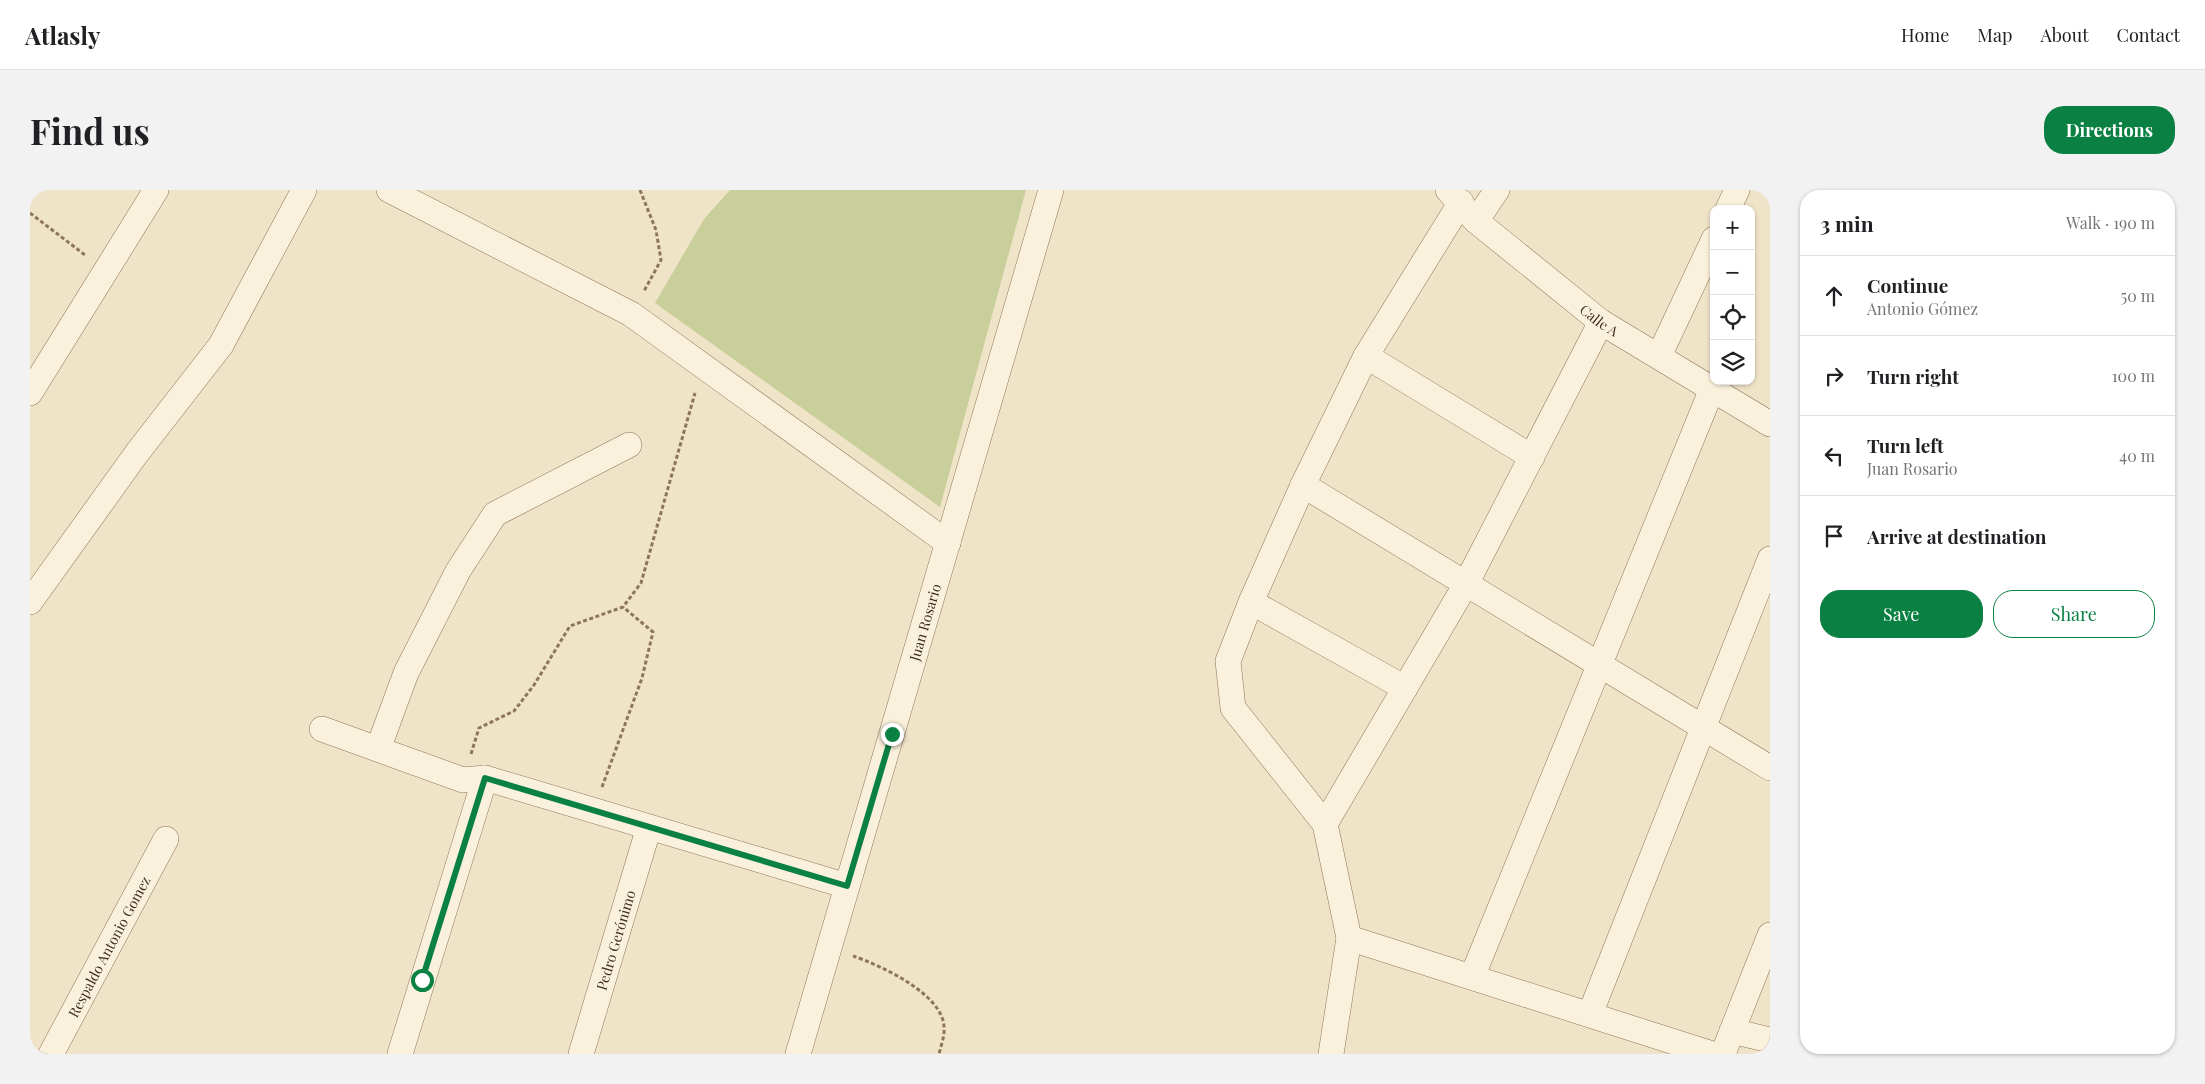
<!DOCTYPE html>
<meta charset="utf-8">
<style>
:root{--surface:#fff;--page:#f2f2f2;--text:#202124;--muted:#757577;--line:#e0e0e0;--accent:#0b8043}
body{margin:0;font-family:"Playfair Display",serif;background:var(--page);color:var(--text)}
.controls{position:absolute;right:15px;top:15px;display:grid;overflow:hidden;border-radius:10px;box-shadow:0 1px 4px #0004}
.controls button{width:45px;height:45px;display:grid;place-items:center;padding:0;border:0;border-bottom:1px solid var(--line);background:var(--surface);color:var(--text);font:25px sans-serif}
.stop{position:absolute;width:15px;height:15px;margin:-11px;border:4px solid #0b8043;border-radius:50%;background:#fff}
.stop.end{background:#0b8043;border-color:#fff;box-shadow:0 1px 5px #0008}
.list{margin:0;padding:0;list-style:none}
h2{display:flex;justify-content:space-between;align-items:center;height:65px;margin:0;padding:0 20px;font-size:21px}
h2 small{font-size:16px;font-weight:400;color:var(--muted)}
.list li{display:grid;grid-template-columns:32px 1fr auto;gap:15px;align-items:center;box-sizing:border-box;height:80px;padding:0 20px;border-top:1px solid var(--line)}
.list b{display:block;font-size:19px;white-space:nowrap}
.list p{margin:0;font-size:16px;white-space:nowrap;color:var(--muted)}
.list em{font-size:16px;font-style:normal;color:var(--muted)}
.actions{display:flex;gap:10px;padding:15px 20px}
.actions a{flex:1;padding:11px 0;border:1px solid var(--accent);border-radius:20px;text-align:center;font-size:18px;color:var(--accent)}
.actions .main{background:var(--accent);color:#fff}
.icon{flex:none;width:28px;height:28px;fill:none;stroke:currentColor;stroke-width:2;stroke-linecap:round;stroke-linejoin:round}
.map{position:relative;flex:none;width:1740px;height:864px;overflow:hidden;border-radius:20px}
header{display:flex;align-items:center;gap:30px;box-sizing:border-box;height:70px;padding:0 25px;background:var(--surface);border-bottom:1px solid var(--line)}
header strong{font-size:24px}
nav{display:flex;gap:28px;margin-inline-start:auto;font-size:18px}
.intro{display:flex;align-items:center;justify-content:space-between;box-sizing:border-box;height:120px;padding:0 30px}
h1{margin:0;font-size:35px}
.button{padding:12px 22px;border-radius:20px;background:var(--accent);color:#fff;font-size:18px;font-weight:700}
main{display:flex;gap:30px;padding:0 30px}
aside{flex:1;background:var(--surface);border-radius:20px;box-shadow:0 1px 4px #0004}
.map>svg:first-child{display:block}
</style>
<header>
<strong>Atlasly</strong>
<nav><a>Home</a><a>Map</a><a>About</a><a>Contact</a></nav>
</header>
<div class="intro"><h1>Find us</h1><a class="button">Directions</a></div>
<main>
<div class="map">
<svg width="1740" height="864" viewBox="0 0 1740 864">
<rect width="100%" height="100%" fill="#f0e4c8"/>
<path fill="#c9cf9b" d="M700,0H996L910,317L625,113L674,29Z"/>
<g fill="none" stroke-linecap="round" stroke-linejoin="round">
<defs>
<g id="minor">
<path d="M359,0L601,124L918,353"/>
<path id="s1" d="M1418,0L1446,31L1571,132L1740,234"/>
<path d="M1698,19L1707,0"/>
<path d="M1446,31L1467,0"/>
<path d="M1336,166L1502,267"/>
<path d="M1629,166L1684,49"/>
<path d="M0,203L126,0"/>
<path d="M1273,295L1740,578"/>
<path d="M0,412L107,263L191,155L274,0"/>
<path d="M1221,412L1375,498"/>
<path d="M292,539L433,590L455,588L817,696"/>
<path d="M348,559L376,483L428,381L465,324L599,255"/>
<path d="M1295,634L1436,394L1571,132"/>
<path d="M1319,748L1682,864"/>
<path d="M1442,787L1682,199"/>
<path d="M1560,824L1740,369"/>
<path d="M1702,841L1740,850"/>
<path id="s2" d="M21,864L136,649"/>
<path d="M370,864L455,588"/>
<path id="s3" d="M551,864L619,637"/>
<path id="s4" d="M768,864L1021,0"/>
<path d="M1301,864L1319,748L1295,634L1203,518L1198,471L1221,412L1273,295L1336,166L1431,12"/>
<path d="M1693,864L1740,745"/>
</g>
</defs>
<use href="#minor" stroke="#8d765c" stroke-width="26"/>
<path stroke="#8d765c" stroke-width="3" stroke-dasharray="4 2.5" stroke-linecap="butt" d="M610,0L626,40L631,70L614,101
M0,23L55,65
M441,564L449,538L484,521L504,495L540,436L593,417L611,393L665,203
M572,597L612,488L623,442L593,417
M823,766C850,775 913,804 914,837C915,845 911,856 909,864"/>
<use href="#minor" stroke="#faf1dc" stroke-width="25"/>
</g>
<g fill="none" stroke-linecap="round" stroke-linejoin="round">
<path stroke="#0b8043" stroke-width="6" d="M392,790L455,588L817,696L862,544"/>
</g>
<g text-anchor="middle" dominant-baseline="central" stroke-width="4.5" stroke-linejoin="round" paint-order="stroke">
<g font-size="14" fill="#3d2e20" stroke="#f7eed8">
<text stroke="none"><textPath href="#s1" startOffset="200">Calle A</textPath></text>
<text stroke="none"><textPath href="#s4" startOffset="450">Juan Rosario</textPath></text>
<text stroke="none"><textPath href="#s3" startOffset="119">Pedro Gerónimo</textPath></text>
<text stroke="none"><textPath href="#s2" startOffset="122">Respaldo Antonio Gomez</textPath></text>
</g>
</g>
</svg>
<div class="controls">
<button>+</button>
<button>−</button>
<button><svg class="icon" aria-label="locate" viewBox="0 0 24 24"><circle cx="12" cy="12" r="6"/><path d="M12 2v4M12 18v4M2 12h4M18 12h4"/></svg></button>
<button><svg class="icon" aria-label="layers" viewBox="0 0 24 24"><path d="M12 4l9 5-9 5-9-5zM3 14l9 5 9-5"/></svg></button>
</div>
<div class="stop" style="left:392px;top:790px"></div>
<div class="stop end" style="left:862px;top:544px"></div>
</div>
<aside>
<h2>3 min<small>Walk · 190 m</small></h2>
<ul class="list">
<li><svg class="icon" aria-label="ahead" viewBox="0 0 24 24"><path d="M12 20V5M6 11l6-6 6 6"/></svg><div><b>Continue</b><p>Antonio Gómez</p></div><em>50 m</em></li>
<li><svg class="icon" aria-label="right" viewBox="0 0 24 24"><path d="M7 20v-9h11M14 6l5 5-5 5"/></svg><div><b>Turn right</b></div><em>100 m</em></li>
<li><svg class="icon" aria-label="left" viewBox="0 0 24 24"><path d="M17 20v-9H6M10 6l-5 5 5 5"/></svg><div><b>Turn left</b><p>Juan Rosario</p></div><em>40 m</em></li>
<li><svg class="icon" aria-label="arrive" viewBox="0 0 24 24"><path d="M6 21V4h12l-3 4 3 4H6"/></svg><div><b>Arrive at destination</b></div></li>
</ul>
<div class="actions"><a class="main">Save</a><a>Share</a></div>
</aside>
</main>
